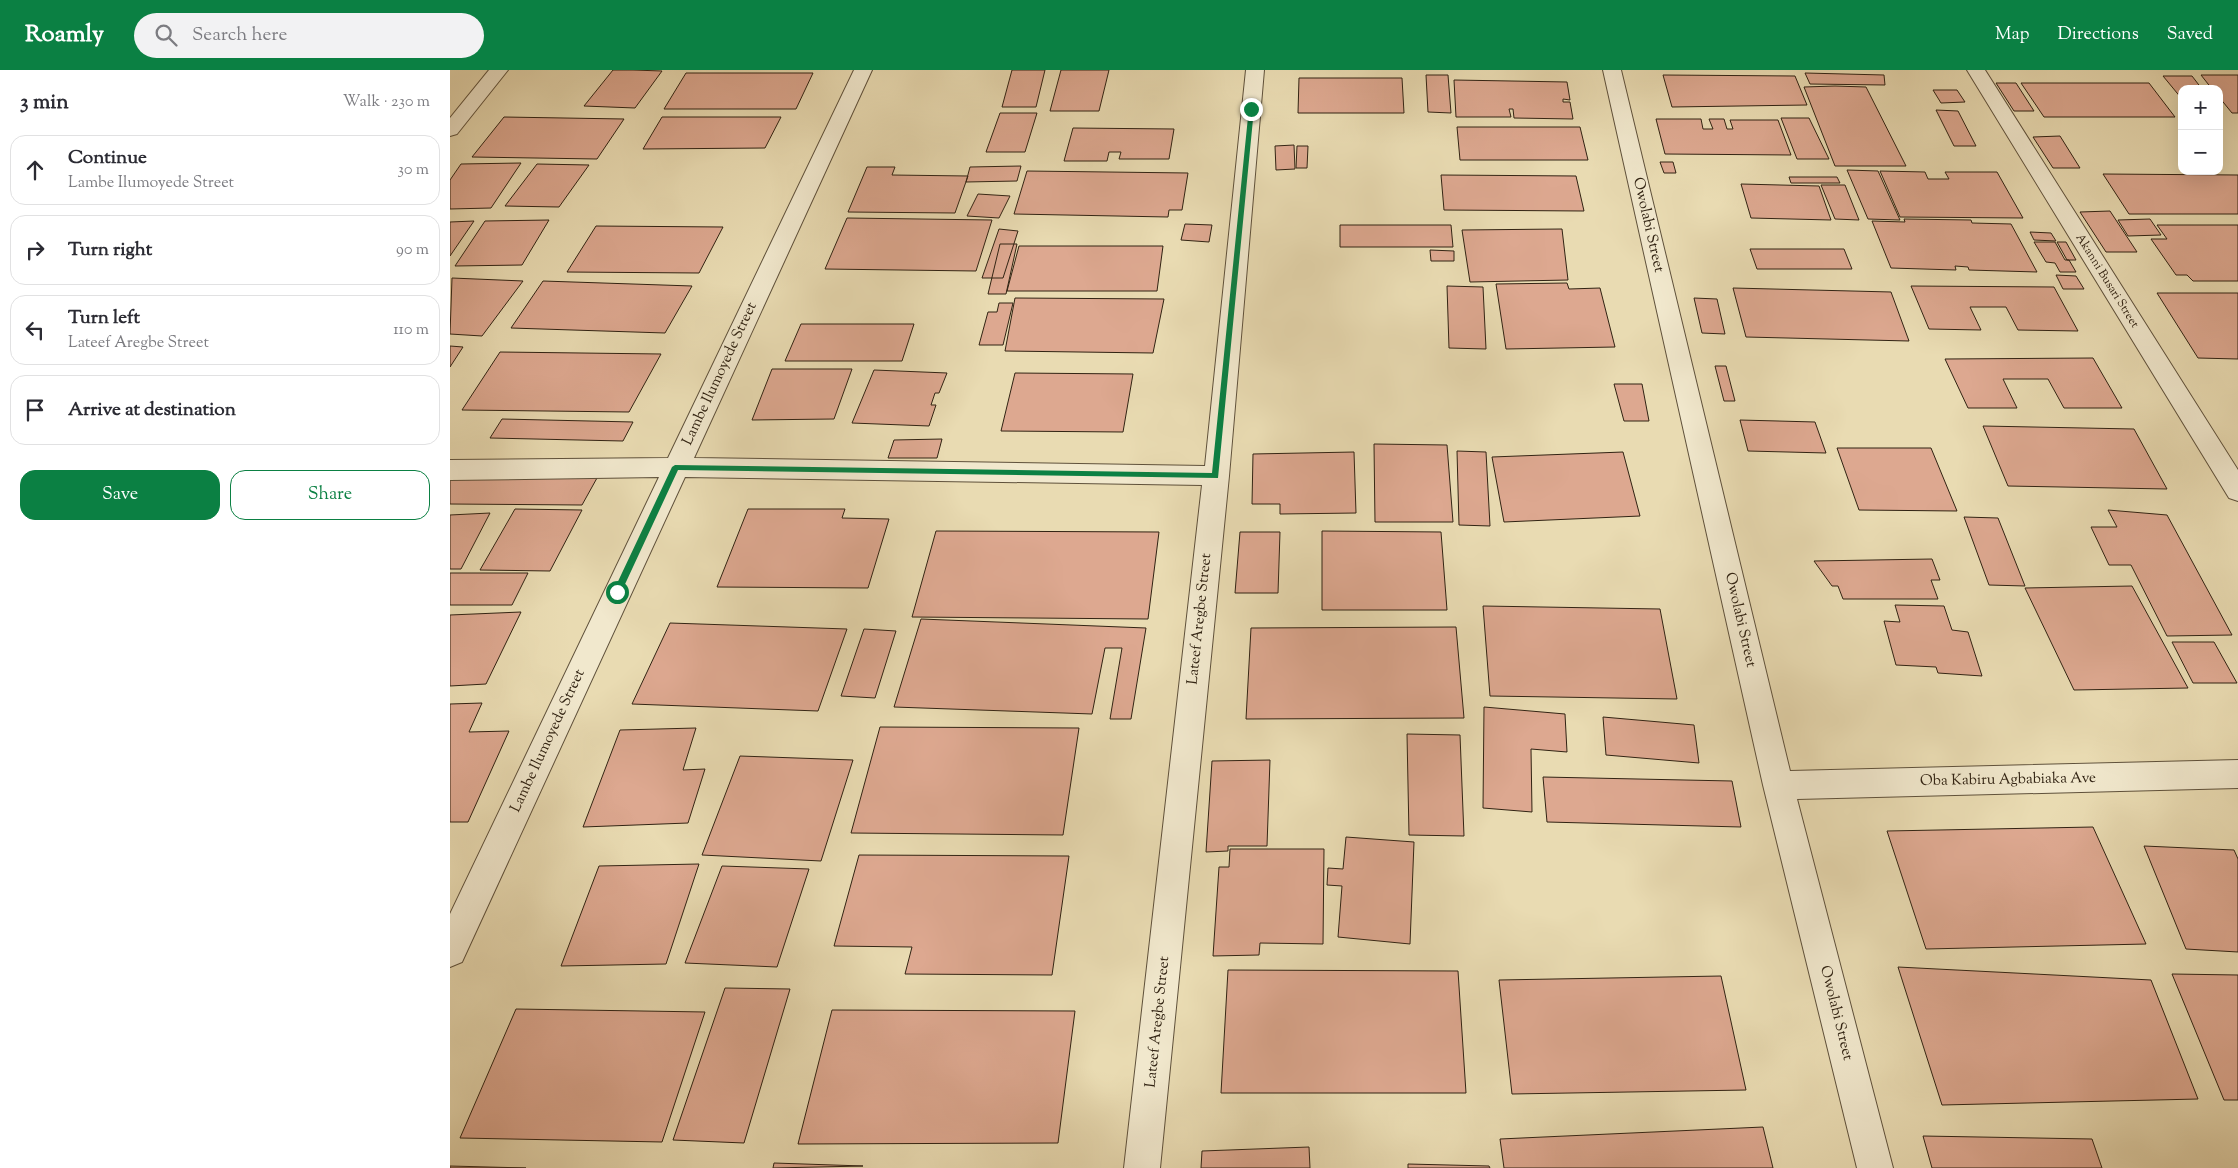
<!DOCTYPE html>
<meta charset="utf-8">
<style>
:root{--surface:#fff;--page:#f2f2f3;--text:#2b2b33;--muted:#7c7c81;--line:#e1e1e2;--accent:#0b8043}
body{margin:0;font-family:"Sorts Mill Goudy",serif;background:var(--page);color:var(--text)}
.controls{position:absolute;right:15px;top:15px;display:grid;overflow:hidden;border-radius:10px;box-shadow:0 5px 20px #0002}
.controls button{width:45px;height:45px;display:grid;place-items:center;padding:0;border:0;border-bottom:1px solid var(--line);background:var(--surface);color:var(--text);font:25px sans-serif}
.stop{position:absolute;width:15px;height:15px;margin:-11px;border:4px solid #0b8043;border-radius:50%;background:#fff}
.stop.end{background:#0b8043;border-color:#fff;box-shadow:0 1px 5px #0008}
.list{margin:0;padding:0;list-style:none}
h2{display:flex;justify-content:space-between;align-items:center;height:65px;margin:0;padding:0 20px;font-size:21px}
h2 small{font-size:16px;font-weight:400;color:var(--muted)}
.list li{display:grid;grid-template-columns:32px 1fr auto;gap:15px;align-items:center;box-sizing:border-box;height:70px;margin:0 10px 10px;padding:0 10px;border:1px solid var(--line);border-radius:15px}
.list b{display:block;font-size:19px;white-space:nowrap}
.list p{margin:0;font-size:16px;white-space:nowrap;color:var(--muted)}
.list em{font-size:16px;font-style:normal;color:var(--muted)}
.actions{display:flex;gap:10px;padding:15px 20px}
.actions a{flex:1;padding:11px 0;border:1px solid var(--accent);border-radius:15px;text-align:center;font-size:18px;color:var(--accent)}
.actions .main{background:var(--accent);color:#fff}
.icon{flex:none;width:28px;height:28px;fill:none;stroke:currentColor;stroke-width:2;stroke-linecap:round;stroke-linejoin:round}
.map{position:relative;flex:none;width:1788px;height:1098px;overflow:hidden}
header{display:flex;align-items:center;gap:30px;box-sizing:border-box;height:70px;padding:0 25px;background:var(--accent);color:#fff}
header strong{font-size:24px}
nav{display:flex;gap:28px;margin-inline-start:auto;font-size:18px}
.search{width:350px;height:45px;background:var(--page);display:flex;align-items:center;gap:12px;box-sizing:border-box;padding:0 18px;border-radius:28px;color:var(--muted);font-size:19px}
main{display:flex}
aside{flex:1;background:var(--surface)}
.map>svg:first-child{display:block}
</style>
<header>
<strong>Roamly</strong>
<div class="search"><svg class="icon" aria-label="search" viewBox="0 0 24 24"><circle cx="10" cy="10" r="6"/><path d="M15 15l6 6"/></svg>Search here</div>
<nav><a>Map</a><a>Directions</a><a>Saved</a></nav>
</header>
<main>
<aside>
<h2>3 min<small>Walk · 230 m</small></h2>
<ul class="list">
<li><svg class="icon" aria-label="ahead" viewBox="0 0 24 24"><path d="M12 20V5M6 11l6-6 6 6"/></svg><div><b>Continue</b><p>Lambe Ilumoyede Street</p></div><em>30 m</em></li>
<li><svg class="icon" aria-label="right" viewBox="0 0 24 24"><path d="M7 20v-9h11M14 6l5 5-5 5"/></svg><div><b>Turn right</b></div><em>90 m</em></li>
<li><svg class="icon" aria-label="left" viewBox="0 0 24 24"><path d="M17 20v-9H6M10 6l-5 5 5 5"/></svg><div><b>Turn left</b><p>Lateef Aregbe Street</p></div><em>110 m</em></li>
<li><svg class="icon" aria-label="arrive" viewBox="0 0 24 24"><path d="M6 21V4h12l-3 4 3 4H6"/></svg><div><b>Arrive at destination</b></div></li>
</ul>
<div class="actions"><a class="main">Save</a><a>Share</a></div>
</aside>
<div class="map">
<svg width="1788" height="1098" viewBox="0 0 1788 1098">
<rect width="100%" height="100%" fill="#e9dbb2"/>
<filter id="stains"><feTurbulence type="fractalNoise" baseFrequency=".004" numOctaves="4"/><feColorMatrix values="0 0 0 0 .2 0 0 0 0 .09 0 0 0 0 .02 0 0 0 .5 -.17"/></filter>
<radialGradient id="worn" r=".72"><stop offset=".6" stop-color="#630" stop-opacity="0"/><stop offset="1" stop-color="#630" stop-opacity=".3"/></radialGradient>
<path fill="#dda890" stroke="#312313" d="M163,0H183L212,1L185,38L134,36Z
M562,0H595L586,37H552Z
M611,0H659L649,41H600Z
M236,3H363L346,39H214Z
M1355,3L1434,5L1435,15L1360,14Z
M976,5H998L1001,43L978,42Z
M1213,5L1345,6L1357,35L1222,37Z
M1751,5H1788V43H1782L1769,27V19H1762Z
M1713,6H1742L1752,19H1732V29Z
M849,8H952L954,43H848Z
M1004,10L1117,12L1120,30L1113,29V32H1120L1123,49L1064,48L1063,39H1059L1061,47H1006Z
M1546,13H1566L1584,41H1564Z
M1571,13H1699L1725,47H1594Z
M1385,16L1416,17L1456,96H1385L1354,17Z
M1483,20H1507L1515,32L1491,33Z
M1486,40L1508,41L1526,76H1504Z
M550,43H587L575,82H536Z
M54,47L174,49L147,89L22,87Z
M212,47H331L315,78L193,79Z
M1331,48H1359L1379,89H1347Z
M1206,49H1251L1253,59H1263L1259,49H1274L1277,59H1283L1280,50H1328L1341,85L1215,84Z
M1007,57H1130L1138,90H1010Z
M623,58L724,59L719,89H669L671,82H659L657,91H614Z
M1610,66L1630,98H1603L1583,67Z
M844,75L845,99L826,100L825,76Z
M847,76H858L857,98H846Z
M1210,92H1223L1226,103H1214Z
M71,93L41,138L0,139V110L11,94Z
M87,94L139,95L109,137L55,136Z
M571,96L567,111L516,112L520,97Z
M417,97H445L442,105L518,106L505,143L398,142Z
M1397,100L1428,101L1450,150L1418,149Z
M577,101L738,103L732,140H719L718,147L564,144Z
M1430,101L1475,102L1478,109H1499L1495,102H1547L1573,148L1450,147Z
M1653,104L1788,105V144H1679Z
M991,105L1126,106L1134,141L994,140Z
M1339,107H1387L1390,113H1341Z
M1291,114L1369,116L1381,150L1301,148Z
M1371,115H1395L1409,150L1385,149Z
M528,124L560,126L549,148L517,146Z
M1660,141L1687,182H1656L1630,142Z
M397,148L542,150L526,201L375,199Z
M1454,149L1521,150L1522,153L1561,154L1587,202L1519,200L1518,197L1505,196L1506,200L1441,198L1422,151L1455,152Z
M1700,149L1711,165L1678,166L1668,150Z
M99,150L72,195L5,196L35,151Z
M24,151L0,186V152Z
M735,154L762,155L759,172L731,170Z
M890,155H1001L1003,177H890Z
M1707,155H1788V211H1743L1737,205H1726L1701,169H1717Z
M146,156L273,157L249,203L117,202Z
M549,159L568,161L553,208H532Z
M1112,159L1118,210L1020,212L1012,160Z
M1580,162L1601,163L1606,171L1584,170Z
M1584,172H1605L1615,190H1619L1626,202H1610L1605,193L1596,192Z
M1607,172H1616L1626,190H1617Z
M550,174H567L556,224H538Z
M569,176H713L707,221H557Z
M1300,179H1394L1402,199H1307Z
M980,180L1004,181V191H981Z
M1606,205L1626,206L1634,219H1613Z
M2,208L73,211L32,266L0,264Z
M93,211L242,216L215,263L61,258Z
M1117,213L1119,219L1150,218L1165,277L1056,279L1046,214Z
M997,216L1033,217L1036,279L999,278Z
M1461,216L1604,217L1628,261L1568,260L1556,237H1520L1531,260L1479,259Z
M1283,218L1441,222L1459,271L1296,267Z
M1707,223H1788V289L1748,288Z
M565,228L714,229L703,283L555,281Z
M1244,228L1267,229L1275,264L1252,263Z
M549,233H563L553,275H529L538,242H547Z
M351,254H464L452,291H335Z
M0,276L13,277L0,297Z
M50,282L211,284L179,342L12,340Z
M1643,288L1672,338H1614L1598,309H1553L1567,338H1518L1495,289Z
M1265,296H1276L1285,331H1274Z
M322,299H402L384,349L302,350Z
M424,300L497,303L489,323H485L481,335H486L479,356L402,353Z
M565,303L683,304L673,362L551,361Z
M1164,314H1192L1199,351H1174Z
M52,349L183,352L173,371L40,368Z
M1290,350L1365,352L1376,383L1298,381Z
M1533,356L1684,359L1717,419L1558,416Z
M492,369L487,388H438L444,370Z
M924,374L997,375L1003,452H925Z
M1387,378H1481L1507,441L1409,440Z
M1007,381L1036,382L1040,456L1009,455Z
M904,382L906,443L830,444V434H802L803,384Z
M1173,382L1190,446L1054,452L1042,387Z
M0,406L147,408L132,435L0,434Z
M65,439L132,440L100,501L30,500Z
M298,439H395L392,448L439,449L418,518L267,517Z
M1658,440L1717,445L1782,565L1717,566L1681,495H1659L1641,457H1667Z
M40,443L11,499H0V445Z
M1514,447L1548,448L1575,516L1539,515Z
M486,461L709,462L698,549L462,547Z
M872,461L991,462L997,540H872Z
M790,462H830L828,523H785Z
M1482,489L1490,510H1481L1488,529H1393L1388,516H1382L1364,491Z
M0,503H78L62,535H0Z
M1682,516L1738,618L1624,620L1575,518Z
M1445,535L1494,536L1502,560L1518,562L1532,606L1488,603L1486,597L1446,595L1434,551L1450,552Z
M1033,536L1210,539L1227,629L1040,626Z
M71,542L36,614L0,616V545Z
M471,549L696,558L681,649H660L672,578H655L642,644L444,637Z
M220,553L397,559L368,641L182,634Z
M1006,557L1014,648L796,649L801,558Z
M414,559L446,561L425,628L391,626Z
M1722,572H1764L1787,613H1743Z
M32,633L19,662L59,661L18,752H0V634Z
M1034,637L1115,644L1117,682L1081,679L1082,742L1033,738Z
M1153,647L1244,655L1249,693L1156,685Z
M430,657L629,658L613,765L401,763Z
M246,658L233,700L255,699L238,753L133,757L170,660Z
M957,664L1010,665L1014,766L959,765Z
M290,686L403,690L371,791L252,785Z
M820,690L817,776H778V781L756,782L762,691Z
M1093,707L1282,711L1291,757L1097,752Z
M1643,757L1696,874L1476,879L1437,761Z
M896,767L964,772L960,874L888,867L892,816L877,815L878,798L893,799Z
M1694,776L1784,780L1788,789V882L1736,879Z
M780,779H874L873,874L810,873L809,885L763,886L769,797H779Z
M409,785L619,786L602,905L455,904L462,877L384,876Z
M249,794L216,894L111,896L149,796Z
M272,796L359,799L327,897L235,893Z
M1448,897L1701,910L1748,1029L1492,1035Z
M778,900L1008,901L1016,1023H771Z
M1722,904L1788,905V1030H1774Z
M1271,906L1296,1020L1062,1024L1049,910Z
M275,918L340,919L294,1073L223,1070Z
M66,939L255,942L212,1072L10,1068Z
M382,940L625,941L608,1073L348,1074Z
M1313,1057L1323,1098H1054L1050,1069Z
M1473,1066L1642,1069L1652,1098H1482Z
M859,1077L860,1098H751L752,1081Z
M324,1093L413,1096L323,1098Z
M958,1094L1039,1096L1040,1098H958Z
M0,1096L76,1098H0Z"/>
<g fill="none" stroke-linecap="round" stroke-linejoin="round">
<defs>
<path id="street" d="M39,0H58L7,64L0,66V48Z
M404,0H422L244,388L755,396L796,0H814L779,406L710,1098H674L752,415L235,407L12,892L0,897V844L209,407L0,410V390L218,388Z
M1153,0H1171L1340,701L1788,690V718L1347,729L1443,1098H1407L1313,715Z
M1517,0H1535L1788,400V431L1779,428Z"/>
</defs>
<use href="#street" stroke="#5f513b" stroke-width="2"/>
<use href="#street" fill="#f1e8cd" fill-rule="evenodd"/>
</g>
<path fill="#0b8043" d="M799,37L804,39L768,408L228,400L170,525H164L163,522L222,397L225,395L762,403Z"/>
<g text-anchor="middle" dominant-baseline="central" stroke-width="4" stroke-linejoin="round" paint-order="stroke">
<g font-size="12" fill="#312313" stroke="#f1e8cd">
<text transform="translate(1657 211) rotate(58)">Akanni Busari Street</text>
</g>
<g font-size="15" fill="#312313" stroke="#f1e8cd">
<text transform="translate(1198 155) rotate(77)">Owolabi Street</text>
<text transform="translate(270 304) rotate(-65)">Lambe Ilumoyede Street</text>
<text transform="translate(750 549) rotate(-84)">Lateef Aregbe Street</text>
<text transform="translate(1290 550) rotate(77)">Owolabi Street</text>
<text transform="translate(98 671) rotate(-65)">Lambe Ilumoyede Street</text>
<text transform="translate(1558 710) rotate(-1)">Oba Kabiru Agbabiaka Ave</text>
<text transform="translate(1386 943) rotate(76)">Owolabi Street</text>
<text transform="translate(708 952) rotate(-84)">Lateef Aregbe Street</text>
</g>
</g>
<rect width="100%" height="100%" filter="url(#stains)"/>
<rect width="100%" height="100%" fill="url(#worn)"/>
</svg>
<div class="controls">
<button>+</button>
<button>−</button>
</div>
<div class="stop" style="left:167px;top:522px"></div>
<div class="stop end" style="left:801px;top:39px"></div>
</div>
</main>
